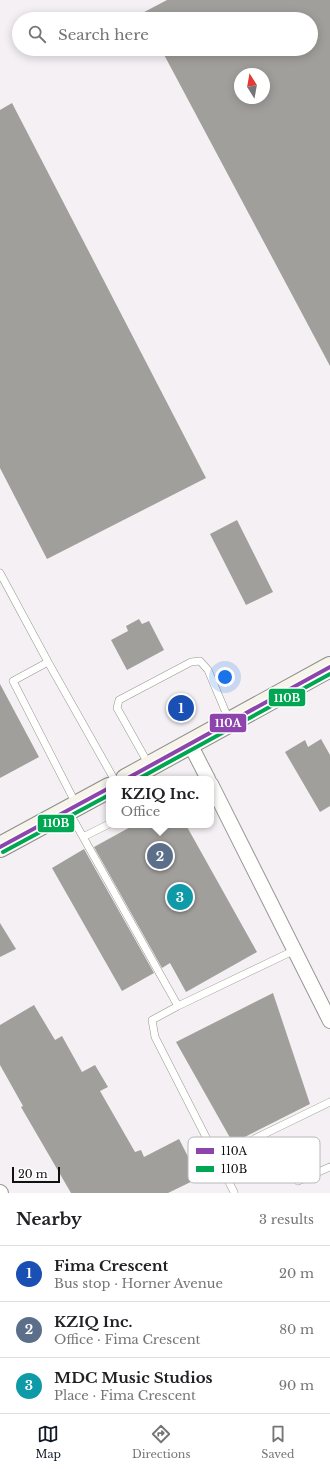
<!DOCTYPE html>
<meta charset="utf-8">
<style>
:root{--surface:#fff;--page:#f2f2f2;--text:#202124;--muted:#757577;--line:#e0e0e0;--accent:#111827}
body{margin:0;font-family:"Libre Baskerville",serif;background:var(--page);color:var(--text)}
.compass{position:absolute;left:234px;top:68px;width:36px;height:36px;border-radius:50%;background:var(--surface);box-shadow:0 2px 10px #0003;rotate:349deg}
.scale{position:absolute;left:12px;bottom:10px;width:48px;box-sizing:border-box;padding-left:4px;border:2px solid #111;border-top:0;font-size:11px;line-height:14px;white-space:nowrap;color:#111;-webkit-text-stroke:3px #fff;paint-order:stroke}
.you{position:absolute;left:225px;top:677px;width:14px;height:14px;margin:-10px;border:3px solid #fff;border-radius:50%;background:#1a73e8;box-shadow:0 0 0 6px #1a73e833}
.badge{display:grid;place-items:center;width:26px;height:26px;border-radius:50%;background:var(--accent);color:#fff;font-size:13px;font-weight:700}
.pin{position:absolute;translate:-50% -50%;border:2px solid #fff;box-shadow:0 1px 4px #0006}
.popup{position:absolute;left:106px;top:776px;width:108px;height:52px;box-sizing:border-box;display:grid;place-content:center;border-radius:8px;background:var(--surface);filter:drop-shadow(0 1px 3px #0005);font-size:13px;white-space:nowrap;color:var(--muted)}
.popup b{font-size:15px;color:var(--text)}
.popup::after{content:'';position:absolute;left:50%;top:100%;margin-left:-8px;border:8px solid transparent;border-top-color:var(--surface)}
.list{margin:0;padding:0;list-style:none}
h2{display:flex;justify-content:space-between;align-items:center;height:52px;margin:0;padding:0 16px;font-size:17px}
h2 small{font-size:13px;font-weight:400;color:var(--muted)}
.list li{display:grid;grid-template-columns:26px 1fr auto;gap:12px;align-items:center;box-sizing:border-box;height:56px;padding:0 16px;border-top:1px solid var(--line)}
.list b{display:block;font-size:15px;white-space:nowrap}
.list p{margin:0;font-size:13px;white-space:nowrap;color:var(--muted)}
.list em{font-size:13px;font-style:normal;color:var(--muted)}
.icon{flex:none;width:22px;height:22px;fill:none;stroke:currentColor;stroke-width:2;stroke-linecap:round;stroke-linejoin:round}
.map{position:relative;flex:none;width:330px;height:1193px;overflow:hidden}
.search{position:absolute;background:var(--surface);box-shadow:0 2px 10px #0003;left:12px;right:12px;top:12px;height:44px;display:flex;align-items:center;gap:10px;box-sizing:border-box;padding:0 14px;border-radius:22px;color:var(--muted);font-size:15px}
.sheet{height:220px;background:var(--surface)}
nav{display:flex;justify-content:space-around;align-items:center;box-sizing:border-box;height:56px;border-top:1px solid var(--line);background:var(--surface);font-size:11px;color:var(--muted)}
nav a{display:grid;justify-items:center;gap:2px}
nav .on{color:var(--accent)}
.map>svg:first-child{display:block}
</style>
<div class="map">
<svg width="330" height="1193" viewBox="0 0 330 1193">
<rect width="100%" height="100%" fill="#fdfcf7"/>
<path fill="#f5f0f3" fill-rule="evenodd" d="M0,0H330V1193H0ZM19,19H311V49H19ZM240,74H264V98H240ZM109,779H211V825H109Z"/>
<path fill="#a19f9c" fill-rule="evenodd" d="M167,0H330V366L161,49H311V19H131ZM240,74H264V98H240Z
M12,103L206,478L47,559L0,468V110Z
M237,520L273,592L246,605L210,534Z
M139,619L142,624L149,621L164,650L127,670L111,640L128,631L126,626Z
M0,684L39,757L0,778Z
M321,739L330,755V806L320,812L285,752L305,740L308,747Z
M134,825H186L257,952L186,992L170,963L162,968L94,847Z
M84,849L154,973L122,991L52,868Z
M0,923L16,949L0,957Z
M273,993L310,1104L233,1143L176,1042Z
M34,1005L55,1040L62,1036L82,1072L95,1065L108,1087L100,1091L135,1152L141,1150L144,1157L179,1139L199,1178L168,1193H71L21,1107L23,1106L0,1065V1025Z"/>
<g fill="none" stroke-linecap="round" stroke-linejoin="round">
<defs>
<path id="service" d="M0,573L48,662L13,681L76,804
M48,662L114,779
M149,765L117,708L119,700L191,662L200,661L208,670L229,720
M69,812L178,1006L295,950
M83,837L109,824
M178,1006L152,1020L155,1037L234,1192
M254,1139L330,1102
M298,1181L330,1167"/>
<path id="minor" d="M190,744L208,779
M211,784L330,1021
M0,1192L1,1193"/>
<path id="secondary" d="M126,779L330,667
M0,847L109,788"/>
</defs>
<use href="#service" stroke="#979795" stroke-width="8"/>
<use href="#minor" stroke="#979795" stroke-width="16"/>
<use href="#secondary" stroke="#8e8d8b" stroke-width="22"/>
<use href="#service" stroke="#fffffe" stroke-width="7"/>
<use href="#minor" stroke="#fffffe" stroke-width="14"/>
<use href="#secondary" stroke="#f6f4eb" stroke-width="20"/>
<defs>
<path id="bus-1" d="M126,779L330,667
M0,847L109,788"/>
<path id="bus-2" d="M138,779L330,674
M3,852L109,795"/>
</defs>
<use href="#bus-1" stroke="#fff" stroke-width="7"/>
<use href="#bus-2" stroke="#fff" stroke-width="7"/>
<use href="#bus-1" stroke="#8e44ad" stroke-width="4"/>
<use href="#bus-2" stroke="#00a651" stroke-width="4"/>
</g>
<rect x="188" y="1137" width="132" height="46" rx="6" fill="#fff" stroke="#b8b8b8" stroke-width="1"/>
<rect x="196" y="1148" width="18" height="6" fill="#8e44ad"/>
<rect x="196" y="1166" width="18" height="6" fill="#00a651"/>
<g font-size="11" fill="#111">
<text x="221" y="1155">110A</text>
<text x="221" y="1173">110B</text>
</g>
<g stroke="#fff" stroke-width="1.5">
<rect x="268" y="688" width="38" height="19" rx="4" fill="#00a651"/>
<rect x="209" y="713" width="38" height="20" rx="4" fill="#8e44ad"/>
<rect x="37" y="814" width="38" height="19" rx="4" fill="#00a651"/>
</g>
<g font-size="11" text-anchor="middle" font-weight="bold" fill="#fff">
<text x="287" y="702">110B</text>
<text x="228" y="727">110A</text>
<text x="56" y="827">110B</text>
</g>
</svg>
<svg class="compass" viewBox="-18 -18 36 36"><path d="M0-13l5 13h-10z" fill="#e53935"/><path d="M0 13l5-13h-10z" fill="#757577"/></svg>
<div class="scale">20 m</div>
<div class="you"></div>
<div class="pin badge" style="left:181px;top:708px;background:#1a4fb4">1</div>
<div class="pin badge" style="left:160px;top:856px;background:#5c6f8a">2</div>
<div class="popup"><b>KZIQ Inc.</b>Office</div>
<div class="pin badge" style="left:180px;top:897px;background:#0f9aa8">3</div>
<div class="search"><svg class="icon" aria-label="search" viewBox="0 0 24 24"><circle cx="10" cy="10" r="6"/><path d="M15 15l6 6"/></svg>Search here</div>
</div>
<section class="sheet">
<h2>Nearby<small>3 results</small></h2>
<ul class="list">
<li><span class="badge" style="background:#1a4fb4">1</span><div><b>Fima Crescent</b><p>Bus stop · Horner Avenue</p></div><em>20 m</em></li>
<li><span class="badge" style="background:#5c6f8a">2</span><div><b>KZIQ Inc.</b><p>Office · Fima Crescent</p></div><em>80 m</em></li>
<li><span class="badge" style="background:#0f9aa8">3</span><div><b>MDC Music Studios</b><p>Place · Fima Crescent</p></div><em>90 m</em></li>
</ul>
</section>
<nav>
<a class="on"><svg class="icon" aria-label="map" viewBox="0 0 24 24"><path d="M3 6l6-2 6 2 6-2v14l-6 2-6-2-6 2zM9 4v14M15 6v14"/></svg>Map</a>
<a><svg class="icon" aria-label="directions" viewBox="0 0 24 24"><path d="M12 3l9 9-9 9-9-9zM9 14v-3h6M13 9l2 2-2 2"/></svg>Directions</a>
<a><svg class="icon" aria-label="saved" viewBox="0 0 24 24"><path d="M7 4h10v16l-5-4-5 4z"/></svg>Saved</a>
</nav>
